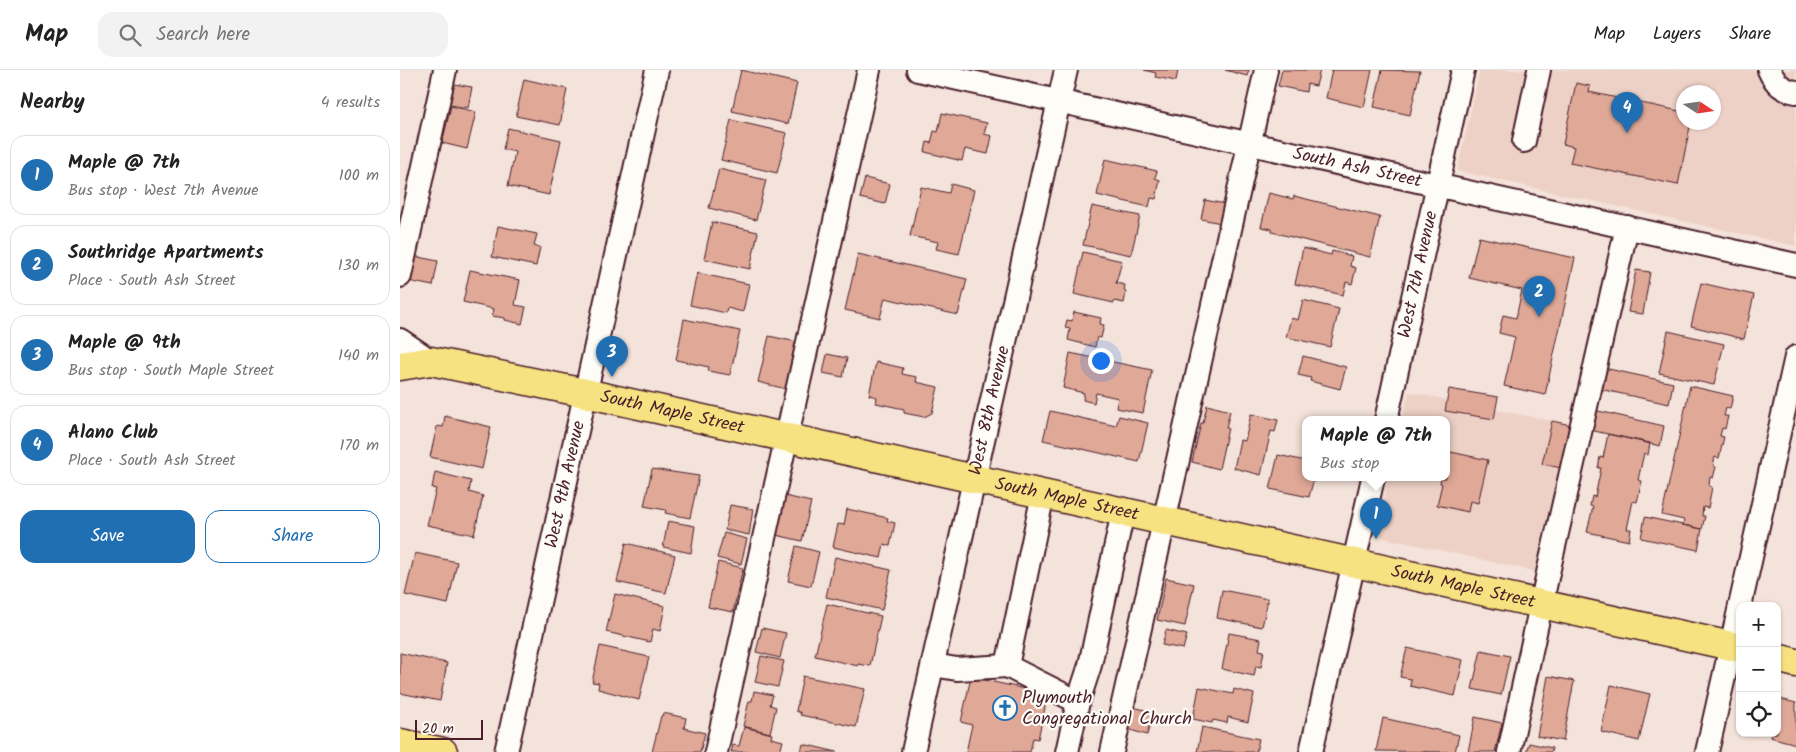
<!DOCTYPE html>
<meta charset="utf-8">
<style>
:root{--surface:#fff;--page:#f2f2f2;--text:#222;--muted:#767676;--line:#e0e0e0;--accent:#1f6fb2}
body{margin:0;font-family:Kalam,sans-serif;background:var(--page);color:var(--text)}
.controls{position:absolute;right:15px;bottom:15px;display:grid;overflow:hidden;border-radius:10px;box-shadow:0 1px 4px #0004}
.controls button{width:45px;height:45px;display:grid;place-items:center;padding:0;border:0;border-bottom:1px solid var(--line);background:var(--surface);color:var(--text);font:25px sans-serif}
.compass{position:absolute;left:1276px;top:15px;width:45px;height:45px;border-radius:50%;background:var(--surface);box-shadow:0 1px 4px #0004;rotate:102deg}
.scale{position:absolute;left:15px;bottom:12px;width:68px;box-sizing:border-box;padding-left:5px;border:2px solid #4a1f2b;border-top:0;font-size:14px;line-height:18px;white-space:nowrap;color:#4a1f2b;-webkit-text-stroke:4px #fdfcf7;paint-order:stroke}
.you{position:absolute;left:700px;top:290px;width:18px;height:18px;margin:-12px;border:4px solid #fff;border-radius:50%;background:#1a73e8;box-shadow:0 0 0 8px #1a73e833}
.badge{display:grid;place-items:center;width:32px;height:32px;border-radius:50%;background:var(--accent);color:#fff;font-size:16px;font-weight:700}
.pin{position:absolute;translate:-50% -41px;filter:drop-shadow(0 1px 2px #0008)}
.pin::after{content:'';position:absolute;top:26px;width:18px;height:15px;background:inherit;clip-path:polygon(0 0,100% 0,50% 100%)}
.popup{position:absolute;left:902px;top:346px;width:148px;height:65px;box-sizing:border-box;display:grid;place-content:center;border-radius:10px;background:var(--surface);filter:drop-shadow(0 1px 4px #0005);font-size:16px;white-space:nowrap;color:var(--muted)}
.popup b{font-size:19px;color:var(--text)}
.popup::after{content:'';position:absolute;left:50%;top:100%;margin-left:-10px;border:10px solid transparent;border-top-color:var(--surface)}
.list{margin:0;padding:0;list-style:none}
h2{display:flex;justify-content:space-between;align-items:center;height:65px;margin:0;padding:0 20px;font-size:21px}
h2 small{font-size:16px;font-weight:400;color:var(--muted)}
.list li{display:grid;grid-template-columns:32px 1fr auto;gap:15px;align-items:center;box-sizing:border-box;height:80px;margin:0 10px 10px;padding:0 10px;border:1px solid var(--line);border-radius:15px}
.list b{display:block;font-size:19px;white-space:nowrap}
.list p{margin:0;font-size:16px;white-space:nowrap;color:var(--muted)}
.list em{font-size:16px;font-style:normal;color:var(--muted)}
.actions{display:flex;gap:10px;padding:15px 20px}
.actions a{flex:1;padding:11px 0;border:1px solid var(--accent);border-radius:15px;text-align:center;font-size:18px;color:var(--accent)}
.actions .main{background:var(--accent);color:#fff}
.icon{flex:none;width:28px;height:28px;fill:none;stroke:currentColor;stroke-width:2;stroke-linecap:round;stroke-linejoin:round}
.map{position:relative;flex:none;width:1396px;height:682px;overflow:hidden}
header{display:flex;align-items:center;gap:30px;box-sizing:border-box;height:70px;padding:0 25px;background:var(--surface);border-bottom:1px solid var(--line)}
header strong{font-size:24px}
nav{display:flex;gap:28px;margin-inline-start:auto;font-size:18px}
.search{width:350px;height:45px;background:var(--page);display:flex;align-items:center;gap:12px;box-sizing:border-box;padding:0 18px;border-radius:15px;color:var(--muted);font-size:19px}
main{display:flex}
aside{flex:1;background:var(--surface)}
.map>svg:first-child{display:block}
</style>
<header>
<strong>Map</strong>
<div class="search"><svg class="icon" aria-label="search" viewBox="0 0 24 24"><circle cx="10" cy="10" r="6"/><path d="M15 15l6 6"/></svg>Search here</div>
<nav><a>Map</a><a>Layers</a><a>Share</a></nav>
</header>
<main>
<aside>
<h2>Nearby<small>4 results</small></h2>
<ul class="list">
<li><span class="badge">1</span><div><b>Maple @ 7th</b><p>Bus stop · West 7th Avenue</p></div><em>100 m</em></li>
<li><span class="badge">2</span><div><b>Southridge Apartments</b><p>Place · South Ash Street</p></div><em>130 m</em></li>
<li><span class="badge">3</span><div><b>Maple @ 9th</b><p>Bus stop · South Maple Street</p></div><em>140 m</em></li>
<li><span class="badge">4</span><div><b>Alano Club</b><p>Place · South Ash Street</p></div><em>170 m</em></li>
</ul>
<div class="actions"><a class="main">Save</a><a>Share</a></div>
</aside>
<div class="map">
<svg width="1396" height="682" viewBox="0 0 1396 682">
<rect width="100%" height="100%" fill="#f4e3da"/>
<filter id="ink" filterUnits="userSpaceOnUse"><feTurbulence type="fractalNoise" baseFrequency=".02" numOctaves="2"/><feDisplacementMap in="SourceGraphic" scale="10" xChannelSelector="R" yChannelSelector="G"/><feConvolveMatrix kernelMatrix="1 2 1 2 8 2 1 2 1" color-interpolation-filters="sRGB"/></filter>
<g filter="url(#ink)">
<path fill="#eed1c6" fill-rule="evenodd" d="M1080,0H1396V176L1057,101ZM1284,22H1314V52H1284Z
M1009,322L1187,358L1155,506L976,466L989,408H1046V350H1002Z"/>
<path fill="#dfa897" stroke="#4a1f2b" d="M341,0L397,13L388,54L332,41Z
M744,0H778L776,11L755,7L756,3Z
M825,0H849L847,6Z
M882,0H920L916,16L907,14L906,22L878,16Z
M932,0H972L964,37L926,28Z
M982,0L1020,1L1010,45L974,37Z
M124,9L167,19L160,55L116,46Z
M1176,13L1190,16L1189,22L1284,42V52H1291L1278,115L1170,93L1174,77L1163,74Z
M54,14L72,17L68,38L50,35Z
M51,36L76,42L67,79L42,73Z
M542,43L587,53L584,64L592,66L588,84L565,79L562,91L525,82L527,72L531,73L534,61L538,62Z
M331,50L387,63L377,103L321,90Z
M108,58L161,70L149,125L108,116L115,82L103,79Z
M705,89L757,101L755,108L760,110L756,129L751,128L749,137L697,125Z
M319,99L366,110L356,150L309,138Z
M465,108L490,114L485,134L460,128Z
M551,114L574,120L559,184L536,179L538,172L510,166L521,117L549,123Z
M869,123L893,129L894,126L980,147L970,187L872,162V159L861,157Z
M805,130L830,135L826,154L801,149Z
M692,136L740,146L731,185L683,175Z
M312,152L358,162L350,199L304,189Z
M98,156L137,164L134,176L140,177L136,196L92,187Z
M1079,167L1175,188L1145,325L1104,316L1115,267L1099,263L1103,245L1116,248L1122,220L1069,208Z
M903,178L931,185L932,181L952,186L950,196L956,198L952,214L946,212L943,225L895,214Z
M683,182L722,191L716,213L725,215L724,221L726,222L724,233L715,231L714,233L674,224Z
M458,184L567,209L558,245L485,228L480,248L445,240Z
M13,186L38,191L33,216L8,211Z
M70,200L120,210L115,235L126,237L122,254L105,250V248L92,246L94,239L63,232Z
M1236,200L1250,202L1243,244L1228,242Z
M297,203L349,214L343,242L327,238L326,243L290,235Z
M1301,213L1354,225L1344,269L1291,256Z
M903,230L939,239L930,277L886,267L891,248L898,250Z
M674,242L701,248L700,254L704,255L701,268L697,267L695,277L668,270L670,259L665,258L667,250L672,251Z
M284,249L340,261L330,305L308,301L309,297L276,290Z
M1268,261L1324,274L1314,315L1259,303Z
M369,266L397,272L386,319L358,312Z
M670,283L752,300L743,343L716,338L718,328L696,323L694,333L683,330L684,323L663,318Z
M427,284L447,288L443,307L423,303Z
M903,286L946,297L940,319L910,311L911,308L898,305Z
M476,292L503,298L502,304L517,307L516,312L538,317L532,343L524,347L504,343V339L476,333L477,327L469,325Z
M1204,298L1273,313L1269,334L1199,319Z
M1290,316L1333,326L1330,339L1326,338L1324,346H1328L1325,359L1322,358L1320,366L1324,367L1319,388L1315,387L1313,396L1316,397L1313,408L1310,407L1309,416L1312,417L1308,438L1303,437L1302,446H1305L1302,459L1283,455L1284,450L1262,445Z
M1049,319L1098,327L1094,349L1045,341Z
M807,335L830,341L826,358H828L819,399L792,392L801,353H803Z
M1194,340L1264,356L1260,376L1190,360Z
M650,341L716,356L719,346L748,353L739,392L643,370Z
M851,344L878,350L875,362L871,361L861,405L834,398L840,370L845,371Z
M45,346L91,357L82,399L30,387L37,356L43,357Z
M1152,351L1176,356L1166,399L1142,394Z
M1208,364L1250,373L1248,385L1244,383L1238,410L1242,411L1237,432L1233,431L1227,459H1231L1229,471L1187,462L1193,437L1190,436L1192,426L1195,427L1201,398H1198L1200,387L1203,388Z
M1046,381L1088,390L1078,433L1070,431L1068,442L1037,435L1042,414L1040,413L1041,408H1046Z
M878,385L906,391V408H914L909,427L870,419Z
M252,399L299,406L290,448L265,443L266,440L244,436Z
M35,402L71,411L69,422L83,426L74,465L27,455L36,419L32,418Z
M385,426L411,432L402,471L376,465Z
M330,435L353,439L349,465L325,460Z
M447,439L488,448L487,451L495,453L490,476L484,474L481,488L433,477L438,454L444,455Z
M1245,447L1302,459L1298,480L1241,468Z
M268,451L295,456L291,483L263,477Z
M324,463L347,469L341,494L317,488Z
M226,473L275,485L266,523L217,512Z
M396,476L419,482L411,516L388,511Z
M15,483L57,492L48,534L5,525Z
M435,487L491,500L482,540L426,527Z
M318,492L343,498L333,542L308,537Z
M766,508L794,514L785,556L757,550Z
M822,520L868,529L862,557L817,548Z
M215,524L265,536L260,561L253,559L250,572L206,562Z
M427,534L481,546L470,596L458,594V596L415,586Z
M362,558L386,563L380,588L356,582Z
M766,560L787,565L783,579L762,575Z
M829,563L861,569L859,580L864,581L861,597L856,596L854,606L822,599Z
M200,576L249,587L239,630L198,619L199,613L192,612Z
M1007,578L1063,590L1055,626L1010,616L1011,609L1000,607Z
M1081,580L1110,586L1101,625L1072,619Z
M0,583L47,593L40,631L0,623Z
M361,586L384,591L378,617L355,612Z
M403,606L465,619L456,657L400,645L401,643L396,641Z
M1148,606L1174,611L1163,671L1137,666Z
M571,607L648,624L638,669L633,668L630,682H566L572,655L561,652Z
M1211,615L1250,624L1239,671L1201,662Z
M799,617L833,624L834,619L854,624L848,652L828,647L827,653L813,650L812,653L793,649Z
M354,621L373,625L370,635L376,637L370,663L343,656L349,631H352Z
M1380,629L1396,633V674L1370,667L1371,663H1377V640Z
M733,637L753,642L747,665L727,659Z
M263,643L286,648L284,658L305,663L300,682H252L261,646H262Z
M1075,647L1102,653L1095,682H1068Z
M983,648L1059,665L1055,682L976,681Z
M344,657L372,664L371,668L383,671L380,682H331L333,675L339,676Z
M802,657L859,669L856,682H797Z
M1129,673L1152,678L1151,682H1126Z
M403,674L437,682H401Z"/>
<g fill="none" stroke-linecap="round" stroke-linejoin="round">
<defs>
<g id="minor">
<path id="s1" d="M518,0L1396,195"/>
<path d="M1369,0C1375,13 1382,20 1396,22"/>
<path d="M1124,71L1139,0"/>
<path d="M0,206L45,0"/>
<path d="M0,270L31,291"/>
<path id="s2" d="M986,350L1063,0"/>
<path d="M643,424L607,596L678,632L667,682"/>
<path d="M1340,536L1396,287"/>
<path d="M533,595L557,599L607,596"/>
<path d="M678,632L690,595L723,442"/>
<path id="s3" d="M106,682L257,0"/>
<path d="M316,682L469,0"/>
<path id="s4" d="M513,682L666,0"/>
<path d="M712,682L866,0"/>
<path d="M911,682L973,408"/>
<path d="M1109,682L1150,494L1227,157"/>
<path d="M1307,682L1340,536"/>
</g>
<g id="major">
<path id="s5" d="M0,296L31,291L185,323L1340,578"/>
<path d="M1377,588L1396,593"/>
<path d="M0,673L43,682"/>
</g>
</defs>
<use href="#minor" stroke="#4a1f2b" stroke-width="26"/>
<use href="#major" stroke="#4a1f2b" stroke-width="31"/>
<use href="#minor" stroke="#fdfcf7" stroke-width="22"/>
<use href="#major" stroke="#f6e281" stroke-width="28"/>
</g>
</g>
<defs>
<symbol id="church-ring" viewBox="-11 -11 22 22"><circle r="9.5" fill="#fdfcf7" stroke="#1f6fb2" stroke-width="1.5"/><path d="M-1.2-6h2.4v3.5h3.3v2.4h-3.3V6h-2.4V-.1h-3.3v-2.4h3.3Z" fill="#1f6fb2"/></symbol>
</defs>
<g fill-rule="evenodd">
<use href="#church-ring" x="591" y="624" width="28" height="28"/>
</g>
<g text-anchor="middle" dominant-baseline="central" stroke-width="4.5" stroke-linejoin="round" paint-order="stroke">
<g font-size="18" fill="#4a1f2b" stroke="#fdfcf7">
<text stroke="none"><textPath href="#s1" startOffset="450">South Ash Street</textPath></text>
<text stroke="none"><textPath href="#s2" startOffset="149">West 7th Avenue</textPath></text>
<text stroke="none"><textPath href="#s4" startOffset="350">West 8th Avenue</textPath></text>
<text stroke="none"><textPath href="#s5" startOffset="278">South Maple Street</textPath></text>
<text stroke="none"><textPath href="#s3" startOffset="274">West 9th Avenue</textPath></text>
<text stroke="none"><textPath href="#s5" startOffset="682">South Maple Street</textPath></text>
<text stroke="none"><textPath href="#s5" startOffset="1088">South Maple Street</textPath></text>
</g>
<g font-size="18" fill="#4a1f2b" stroke="#fdfcf7" text-anchor="start">
<text x="622" y="628">Plymouth<tspan x="622" dy="21">Congregational Church</tspan></text>
</g>
</g>
</svg>
<div class="controls">
<button>+</button>
<button>−</button>
<button><svg class="icon" aria-label="locate" viewBox="0 0 24 24"><circle cx="12" cy="12" r="6"/><path d="M12 2v4M12 18v4M2 12h4M18 12h4"/></svg></button>
</div>
<svg class="compass" viewBox="-18 -18 36 36"><path d="M0-13l5 13h-10z" fill="#e53935"/><path d="M0 13l5-13h-10z" fill="#767676"/></svg>
<div class="scale">20 m</div>
<div class="you"></div>
<div class="pin badge" style="left:976px;top:469px">1</div>
<div class="popup"><b>Maple @ 7th</b>Bus stop</div>
<div class="pin badge" style="left:1139px;top:247px">2</div>
<div class="pin badge" style="left:212px;top:307px">3</div>
<div class="pin badge" style="left:1227px;top:63px">4</div>
</div>
</main>
